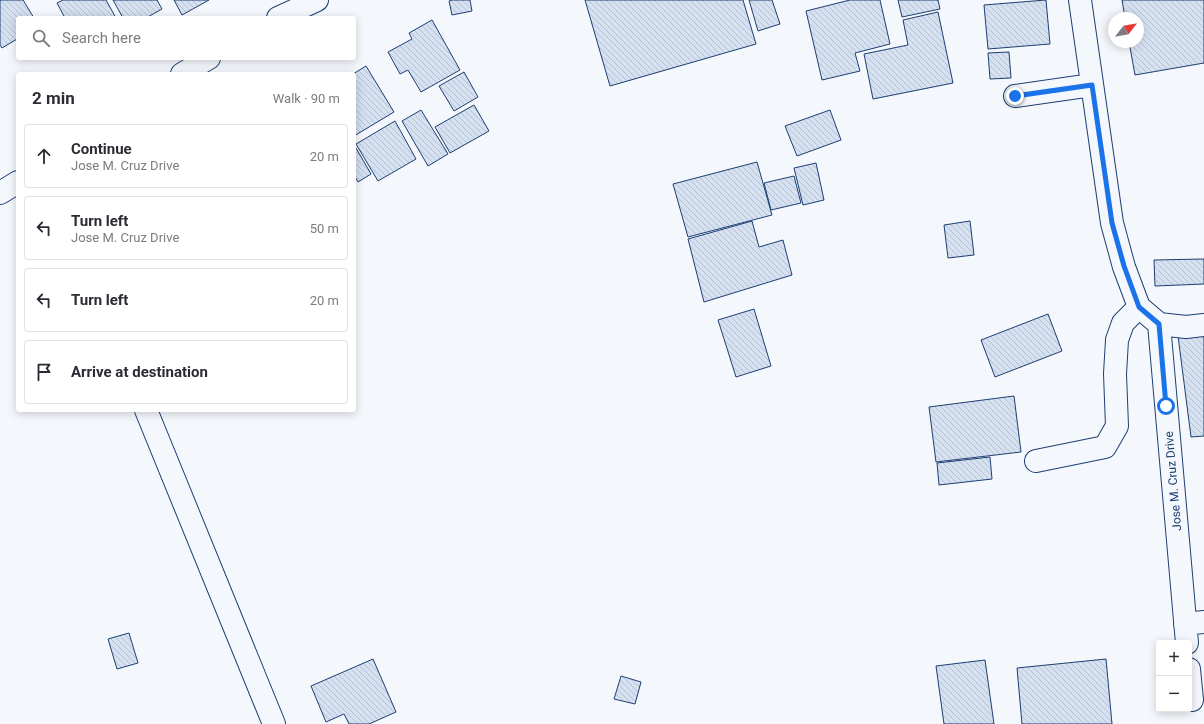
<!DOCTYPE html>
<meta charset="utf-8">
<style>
:root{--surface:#fff;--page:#f7f7f7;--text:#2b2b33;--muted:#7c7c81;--line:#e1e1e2}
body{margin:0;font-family:Roboto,sans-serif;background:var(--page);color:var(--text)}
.controls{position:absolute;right:12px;bottom:12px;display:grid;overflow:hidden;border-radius:4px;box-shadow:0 2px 10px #0003}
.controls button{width:36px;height:36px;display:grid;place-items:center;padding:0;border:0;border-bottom:1px solid var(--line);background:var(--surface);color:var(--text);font:20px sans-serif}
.compass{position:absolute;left:1108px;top:12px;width:36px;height:36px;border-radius:50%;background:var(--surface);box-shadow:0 2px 10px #0003;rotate:59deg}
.stop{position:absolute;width:12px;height:12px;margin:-9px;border:3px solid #1a73e8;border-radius:50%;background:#fff}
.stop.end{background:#1a73e8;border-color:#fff;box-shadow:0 1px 4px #0008}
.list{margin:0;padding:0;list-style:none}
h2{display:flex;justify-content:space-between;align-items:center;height:52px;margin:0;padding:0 16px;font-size:17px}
h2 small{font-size:13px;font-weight:400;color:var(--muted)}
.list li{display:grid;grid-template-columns:26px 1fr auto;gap:12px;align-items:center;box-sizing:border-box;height:64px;margin:0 8px 8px;padding:0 8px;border:1px solid var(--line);border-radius:4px}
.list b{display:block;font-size:15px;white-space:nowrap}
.list p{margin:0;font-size:13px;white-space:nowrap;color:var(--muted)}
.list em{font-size:13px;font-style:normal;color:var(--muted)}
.icon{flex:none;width:22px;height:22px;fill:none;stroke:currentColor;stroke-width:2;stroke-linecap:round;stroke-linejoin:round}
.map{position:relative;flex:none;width:1204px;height:724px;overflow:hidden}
.search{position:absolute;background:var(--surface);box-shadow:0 2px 10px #0003;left:16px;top:16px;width:340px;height:44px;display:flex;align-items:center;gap:10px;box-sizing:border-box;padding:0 14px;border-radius:4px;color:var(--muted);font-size:15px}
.panel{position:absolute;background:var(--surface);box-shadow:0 2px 10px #0003;left:16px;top:72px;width:340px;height:340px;border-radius:4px}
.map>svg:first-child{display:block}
</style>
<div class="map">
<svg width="1204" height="724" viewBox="0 0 1204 724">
<defs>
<pattern id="building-back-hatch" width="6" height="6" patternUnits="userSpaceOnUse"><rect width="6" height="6" fill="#d5e0f0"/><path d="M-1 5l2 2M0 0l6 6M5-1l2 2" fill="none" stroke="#b6c1d1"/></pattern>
</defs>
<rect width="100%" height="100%" fill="#f4f7fb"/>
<path fill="url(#building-back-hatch)" stroke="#1d3f73" d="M0,0H23L34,18H18V40L17,39L2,48L0,45Z
M63,0H106L116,18H65L57,3Z
M113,0H157L162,9L146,18H123Z
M174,0H209L182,15Z
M452,0H470L472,11L452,15L449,1Z
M585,0H743L756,44L610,86Z
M749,0H772L780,24L758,31Z
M850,0H880L890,44L855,53L860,71L822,80L806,11Z
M898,0H938L940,9L902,17Z
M1046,0L1050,44L988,49L984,5Z
M1122,0H1204V63L1135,75L1129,42H1138V18H1125Z
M938,12L953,83L873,99L864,54L908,45L903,20Z
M432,20L460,70L421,92L408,70L400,74L388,52L412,39L409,33Z
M1009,52L1011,78L990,79L988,53Z
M366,66L394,112L354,136L353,74Z
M464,72L478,97L454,111L439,86Z
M474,105L489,131L450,153L435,127Z
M421,110L448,154L428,166L402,121Z
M830,110L841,140L797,156L785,126Z
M395,121L416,159L378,181L356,144Z
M356,148L371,174L358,182L354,175V149Z
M757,162L772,215L688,237L673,184Z
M816,163L824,200L803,205L794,168Z
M794,176L801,203L771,210L764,183Z
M752,221L759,247L783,240L792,275L704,302L688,239Z
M970,221L974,255L948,258L944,225Z
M1204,259V284L1155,286L1154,260Z
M754,309L771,366L736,377L718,320Z
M1048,314L1062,351L995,377L981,340Z
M1204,332V436L1191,437L1178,336Z
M1014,396L1021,452L936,462L929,407Z
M990,457L992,479L939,485L937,463Z
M129,633L138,663L117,669L108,639Z
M373,659L396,712L369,724H349L344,714L326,722L311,686Z
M1106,659L1112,724H1022L1017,668Z
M985,660L994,724H944L936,666Z
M621,676L641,682L635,704L614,699Z"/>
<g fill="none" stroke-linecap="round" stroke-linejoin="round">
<defs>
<path id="minor" d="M1080,0L1112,223L1124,267L1139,307L1159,324L1187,643
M1015,96L1092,85
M1159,324L1186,327L1204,325
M146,410L274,724
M1036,461L1105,447L1117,426L1115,374L1117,340L1123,323L1139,307
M1185,624L1204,622
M1189,669L1192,700"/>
<path id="highway" d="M278,18L317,0
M182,74L209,58
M0,193L18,182"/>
</defs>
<use href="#minor" stroke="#1d3f73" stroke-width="24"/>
<use href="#highway" stroke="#1d3f73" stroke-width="24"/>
<use href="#minor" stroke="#f4f7fb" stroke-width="22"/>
<use href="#highway" stroke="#f4f7fb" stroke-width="22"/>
</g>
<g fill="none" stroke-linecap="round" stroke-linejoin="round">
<path stroke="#1a73e8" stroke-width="5" d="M1015,96L1092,85L1112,223L1124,266L1139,307L1159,324L1166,406"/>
</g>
<g text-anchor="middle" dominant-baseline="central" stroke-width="3" stroke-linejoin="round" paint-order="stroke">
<g font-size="12" fill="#1d3f73" stroke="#f4f7fb">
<text transform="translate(1173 481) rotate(-95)">Jose M. Cruz Drive</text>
</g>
</g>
</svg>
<div class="controls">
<button>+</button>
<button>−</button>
</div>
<svg class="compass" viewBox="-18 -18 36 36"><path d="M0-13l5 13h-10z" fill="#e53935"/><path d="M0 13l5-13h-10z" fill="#7c7c81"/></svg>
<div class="stop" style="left:1166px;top:406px"></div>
<div class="stop end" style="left:1015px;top:96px"></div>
<div class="search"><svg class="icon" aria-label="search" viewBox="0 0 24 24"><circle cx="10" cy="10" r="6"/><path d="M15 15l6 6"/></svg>Search here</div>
<section class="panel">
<h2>2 min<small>Walk · 90 m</small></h2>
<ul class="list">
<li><svg class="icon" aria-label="ahead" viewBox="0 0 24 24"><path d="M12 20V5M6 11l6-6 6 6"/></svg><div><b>Continue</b><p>Jose M. Cruz Drive</p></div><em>20 m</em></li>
<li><svg class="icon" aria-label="left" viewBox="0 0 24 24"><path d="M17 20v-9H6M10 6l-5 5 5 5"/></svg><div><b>Turn left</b><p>Jose M. Cruz Drive</p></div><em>50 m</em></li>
<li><svg class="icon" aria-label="left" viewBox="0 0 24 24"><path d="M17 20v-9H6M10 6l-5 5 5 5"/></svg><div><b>Turn left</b></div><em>20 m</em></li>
<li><svg class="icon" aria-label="arrive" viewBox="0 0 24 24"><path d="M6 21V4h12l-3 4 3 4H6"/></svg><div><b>Arrive at destination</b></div></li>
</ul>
</section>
</div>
